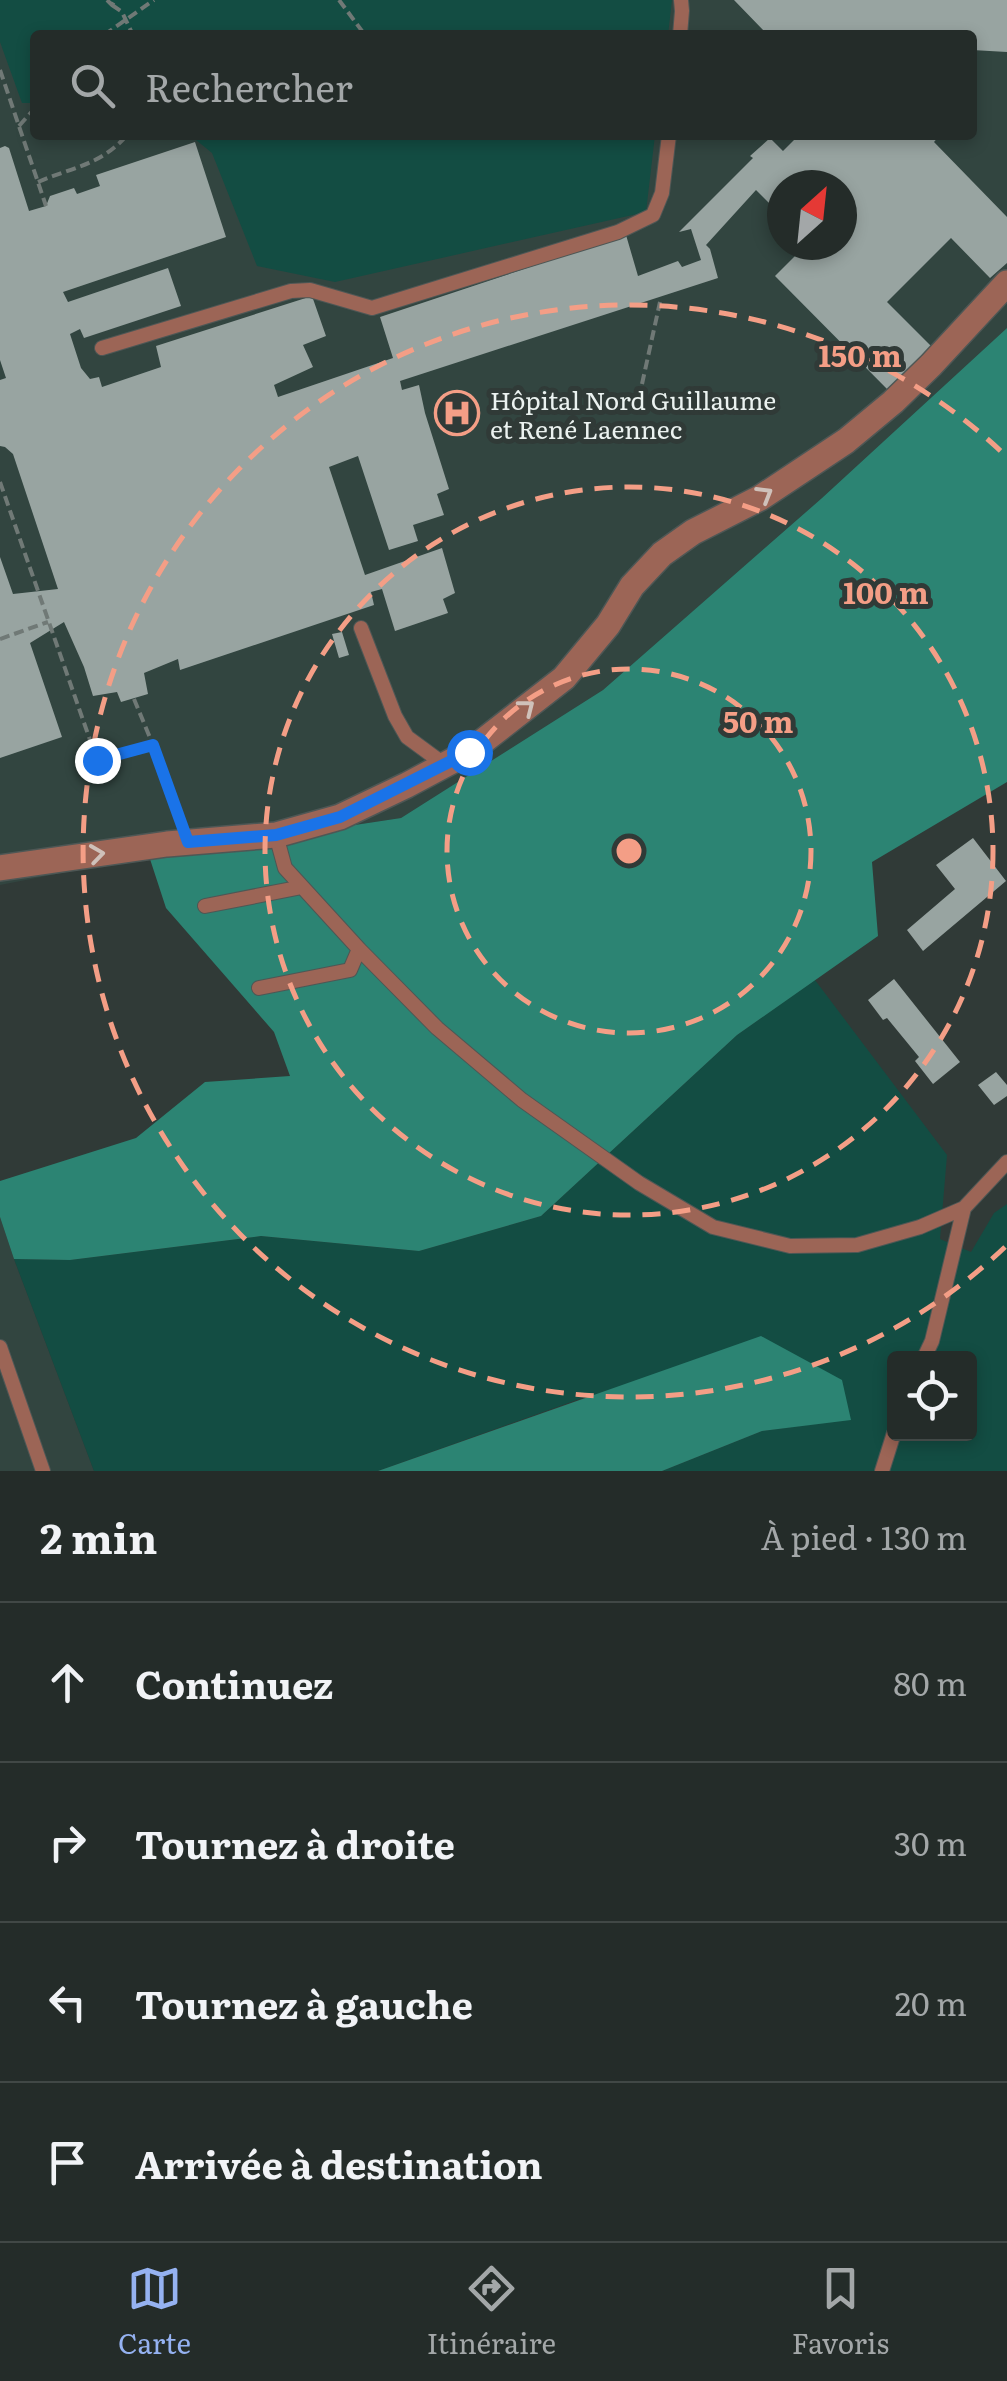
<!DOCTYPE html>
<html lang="fr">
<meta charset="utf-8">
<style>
:root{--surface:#242c29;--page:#303835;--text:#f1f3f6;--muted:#a3a7a8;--line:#414846;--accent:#95b2f1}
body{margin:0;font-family:Literata,serif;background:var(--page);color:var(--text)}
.controls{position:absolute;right:30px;bottom:30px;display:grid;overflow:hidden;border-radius:10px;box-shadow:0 5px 15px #0003}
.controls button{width:90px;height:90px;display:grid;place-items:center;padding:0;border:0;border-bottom:2px solid var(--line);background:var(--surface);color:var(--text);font:50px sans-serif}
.compass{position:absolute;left:767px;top:170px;width:90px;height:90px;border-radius:50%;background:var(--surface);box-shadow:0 5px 15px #0003;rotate:27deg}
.stop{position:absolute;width:30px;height:30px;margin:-22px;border:8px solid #1a73e8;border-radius:50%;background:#fff}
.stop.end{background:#1a73e8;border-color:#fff;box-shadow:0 2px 10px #0008}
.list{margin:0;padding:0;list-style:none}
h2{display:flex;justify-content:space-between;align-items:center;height:130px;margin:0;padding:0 40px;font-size:42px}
h2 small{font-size:32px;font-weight:400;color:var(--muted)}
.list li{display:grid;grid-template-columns:65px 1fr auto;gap:30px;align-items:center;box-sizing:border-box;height:160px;padding:0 40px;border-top:2px solid var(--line)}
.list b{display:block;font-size:38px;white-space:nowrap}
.list em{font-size:32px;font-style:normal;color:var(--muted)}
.icon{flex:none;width:55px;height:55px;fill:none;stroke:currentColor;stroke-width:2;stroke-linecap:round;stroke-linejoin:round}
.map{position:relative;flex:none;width:1007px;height:1471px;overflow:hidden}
.search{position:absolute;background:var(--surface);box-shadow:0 5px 15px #0003;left:30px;right:30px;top:30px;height:110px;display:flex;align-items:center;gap:25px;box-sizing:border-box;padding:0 35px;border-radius:10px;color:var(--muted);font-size:38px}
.sheet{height:770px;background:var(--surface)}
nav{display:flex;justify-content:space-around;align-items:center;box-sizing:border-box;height:140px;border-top:2px solid var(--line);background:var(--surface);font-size:28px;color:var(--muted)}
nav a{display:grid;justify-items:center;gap:5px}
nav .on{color:var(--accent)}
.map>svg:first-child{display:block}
</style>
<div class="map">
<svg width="1007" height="1471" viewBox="0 0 1007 1471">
<rect width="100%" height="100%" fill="#303a37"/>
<path fill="#324540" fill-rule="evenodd" d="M0,0H1007V328L822,498L603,690L401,818L149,856L0,885ZM35,35H972V135H35ZM782,185H842V245H782Z
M0,1217L14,1259L94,1471H0Z"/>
<path fill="#134d43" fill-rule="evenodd" d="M0,0H672L668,35H35V103H22L0,42Z
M190,135H655L646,212L335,282L257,266L212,153Z
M815,980L947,1155L940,1239L971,1252L994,1213L1007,1204V1471H662L762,1431L851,1419L588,1396L378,1471H94L14,1259L70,1260L261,1236L419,1251L541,1216L737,1035ZM894,1358H970V1434H894Z"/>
<path fill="#2c8473" d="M1007,328V782L872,862L878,936L737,1035L541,1216L419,1251L261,1236L70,1260L14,1259L0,1217V1181L136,1138L205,1082L290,1076L274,1032L166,908L149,856L401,818L603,690L822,498Z
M761,1336L842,1380L851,1420L762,1431L662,1471H378Z"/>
<path fill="#98a4a1" d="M734,0H1007V52L972,50V35H768Z
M799,135H940L934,142L1007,217V263L990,278L951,238L887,302L933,348L887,389L775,276L806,245H842V185H782V216L756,190L706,245L710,249L718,278L400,381L402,390L419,385L425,413L449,489L437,494L444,515L413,525L418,541L389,550L358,456L329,467L365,575L442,548L455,593L443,599L448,613L395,631L382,589L371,592L374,605L180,670L178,659L144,673L148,694L121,702L117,692L93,696L84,667L64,622L30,643L62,737L0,758V557L13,594L58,589L13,454L5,447L0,446V380L6,378L0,360V148L5,146L9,148L29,211L46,206L50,196L74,188L77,194L100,186L96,175L195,142L226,237L63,292L68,302L168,268L181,306L84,338L80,329L70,334L81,368L90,379L99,377L102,387L161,367L156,346L312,296L326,336L303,345L313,367L274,385L278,397L393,358L380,317L626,235L638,276L678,261L682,267L701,260L691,229L679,232L753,158L750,156L770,138L783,151Z
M342,632L349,655L339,658L332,634Z
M973,838L1006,881L923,951L907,930L955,889L936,865Z
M894,979L960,1062L933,1084L915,1061L919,1057L887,1018L883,1020L868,1000Z
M996,1072L1007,1085V1096L994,1105L978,1085Z"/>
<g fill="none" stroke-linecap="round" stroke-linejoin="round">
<defs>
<path id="lane" d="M680,35L682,11L681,0
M102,348L291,291L310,290L372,308L618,232L653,215L662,193L669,135
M361,628L395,716L407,737L445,765
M205,906L302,887
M359,949L437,1028L522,1100L639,1183L713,1227L790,1246L857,1245L920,1227L964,1208
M259,988L350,970L359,949L285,868L276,835
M0,1347L43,1471
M924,1358L932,1341L964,1208L1007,1162
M882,1471L894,1433"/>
<path id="street" d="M0,868L167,844L276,835L340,817L407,785L469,752L564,678L608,625L632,586L662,554L693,532L760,498L846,441L893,402L931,365L1007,283"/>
</defs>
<use href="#lane" stroke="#4e5755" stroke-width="16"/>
<use href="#street" stroke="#4e5755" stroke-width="28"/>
<path stroke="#707976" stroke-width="4" stroke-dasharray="10 5" stroke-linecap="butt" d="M107,0L112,5L115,0
M339,0L365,35
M112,5L122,12L133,35
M104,35L154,0
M0,70L46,206
M19,126L35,108
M38,182C73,167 101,165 127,135
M642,384L660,302
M0,482L97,760L153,745
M0,639L48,622
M134,699L153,745L180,821"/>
<use href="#lane" stroke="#9c6556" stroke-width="14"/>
<use href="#street" stroke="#9c6556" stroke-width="25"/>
</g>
<defs><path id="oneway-chevron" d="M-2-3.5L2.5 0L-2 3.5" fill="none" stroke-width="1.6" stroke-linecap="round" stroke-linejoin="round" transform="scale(2.5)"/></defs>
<g stroke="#cfc1ba">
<use href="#oneway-chevron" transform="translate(765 494) rotate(-31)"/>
<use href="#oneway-chevron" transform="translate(527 707) rotate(-38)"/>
<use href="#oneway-chevron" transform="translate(97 854) rotate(-8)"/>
</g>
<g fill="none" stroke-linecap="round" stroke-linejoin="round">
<path stroke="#1a73e8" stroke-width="12" d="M97,760L153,745L188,842L276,835L340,817L469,752"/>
</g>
<g fill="none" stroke="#f49e86" stroke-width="5" stroke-dasharray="18 12">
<circle cx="629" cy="851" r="182"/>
<circle cx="629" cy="851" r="364"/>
<path d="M1005 1247A546 546 0 1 1 1005 455"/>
</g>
<defs>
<symbol id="hospital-ring" viewBox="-11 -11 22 22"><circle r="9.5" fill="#303a37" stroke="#f49e86" stroke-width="1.5"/><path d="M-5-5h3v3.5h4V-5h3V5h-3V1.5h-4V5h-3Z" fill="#f49e86"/></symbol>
</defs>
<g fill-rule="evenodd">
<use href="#hospital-ring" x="432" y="388" width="50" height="50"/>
</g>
<g text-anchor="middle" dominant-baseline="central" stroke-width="10" stroke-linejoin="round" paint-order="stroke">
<g font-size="25" fill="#ebf2f0" stroke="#303a37" text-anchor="start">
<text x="490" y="399">Hôpital Nord Guillaume<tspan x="490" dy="29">et René Laennec</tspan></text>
</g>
</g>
<circle cx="629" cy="851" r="15" fill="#f49e86" stroke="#303a37" stroke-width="5"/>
<g font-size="30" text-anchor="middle" font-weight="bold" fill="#f49e86" stroke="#303a37" stroke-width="10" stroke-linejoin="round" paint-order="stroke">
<text x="860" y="367">150 m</text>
<text x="886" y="604">100 m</text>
<text x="758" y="733">50 m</text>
</g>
</svg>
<div class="controls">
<button><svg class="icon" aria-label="locate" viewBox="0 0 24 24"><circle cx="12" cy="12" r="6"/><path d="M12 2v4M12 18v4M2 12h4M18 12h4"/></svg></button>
</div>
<svg class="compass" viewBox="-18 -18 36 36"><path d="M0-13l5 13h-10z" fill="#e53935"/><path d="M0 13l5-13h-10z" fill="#a3a7a8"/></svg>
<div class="stop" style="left:469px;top:752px"></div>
<div class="stop end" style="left:97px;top:760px"></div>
<div class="search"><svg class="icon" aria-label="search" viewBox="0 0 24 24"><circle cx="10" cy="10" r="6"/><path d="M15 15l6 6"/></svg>Rechercher</div>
</div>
<section class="sheet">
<h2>2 min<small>À pied · 130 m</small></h2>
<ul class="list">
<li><svg class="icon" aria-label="ahead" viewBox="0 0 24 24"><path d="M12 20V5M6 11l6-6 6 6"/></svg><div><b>Continuez</b></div><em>80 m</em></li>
<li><svg class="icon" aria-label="right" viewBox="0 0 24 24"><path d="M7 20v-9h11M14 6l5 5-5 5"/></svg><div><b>Tournez à droite</b></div><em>30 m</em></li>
<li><svg class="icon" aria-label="left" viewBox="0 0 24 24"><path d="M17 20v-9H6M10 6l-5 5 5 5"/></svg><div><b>Tournez à gauche</b></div><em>20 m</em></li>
<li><svg class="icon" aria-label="arrive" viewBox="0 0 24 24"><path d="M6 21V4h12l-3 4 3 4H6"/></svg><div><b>Arrivée à destination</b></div></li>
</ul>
</section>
<nav>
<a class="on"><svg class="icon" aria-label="map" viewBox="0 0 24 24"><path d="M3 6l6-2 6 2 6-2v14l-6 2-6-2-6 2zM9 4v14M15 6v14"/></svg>Carte</a>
<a><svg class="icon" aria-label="directions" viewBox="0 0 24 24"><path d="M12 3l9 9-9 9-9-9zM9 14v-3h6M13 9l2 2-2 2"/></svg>Itinéraire</a>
<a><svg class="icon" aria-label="saved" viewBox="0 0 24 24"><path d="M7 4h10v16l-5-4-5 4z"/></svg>Favoris</a>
</nav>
